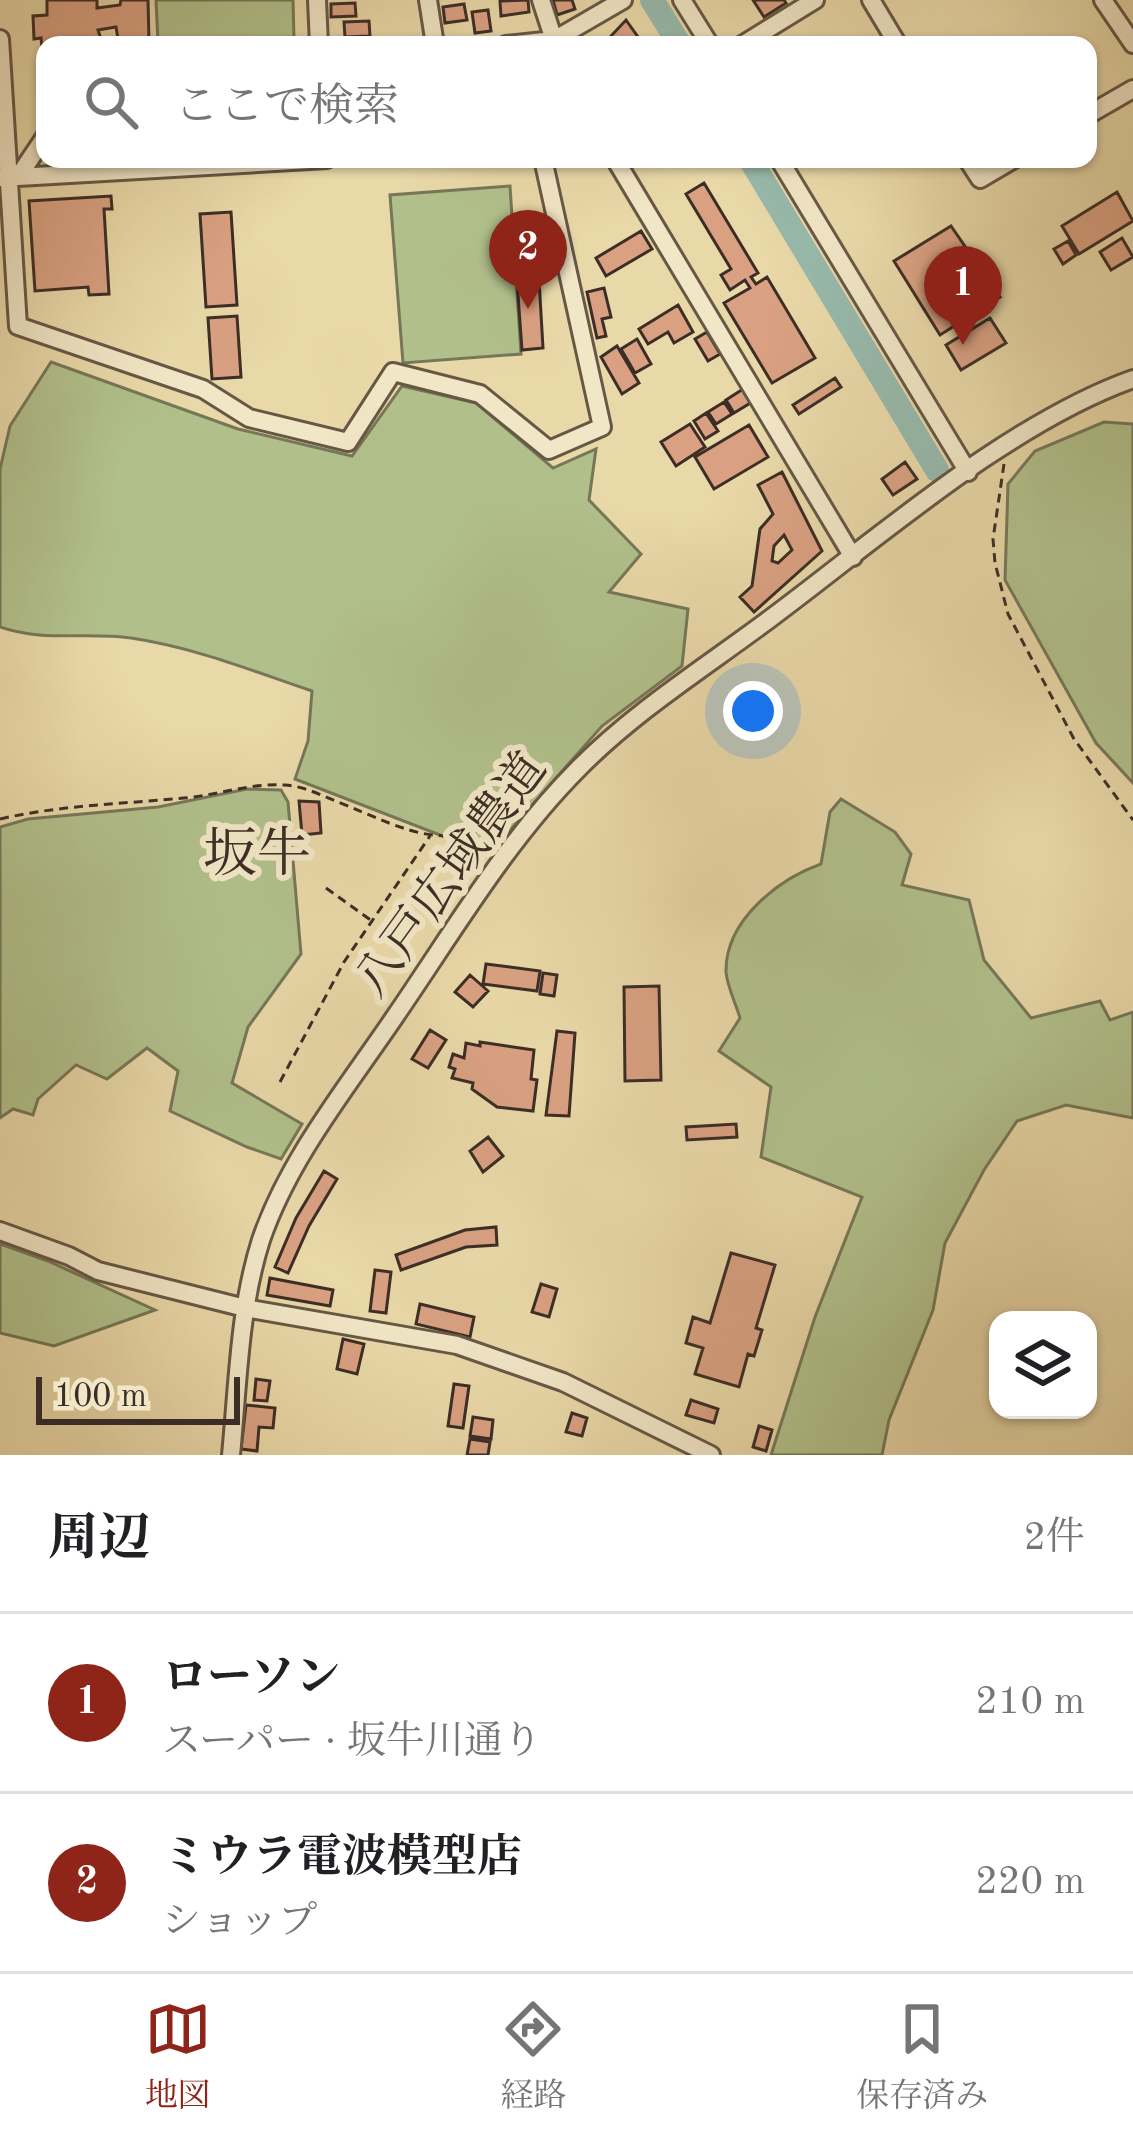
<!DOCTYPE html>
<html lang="ja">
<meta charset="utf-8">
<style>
:root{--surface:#fff;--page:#f2f2f2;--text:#202124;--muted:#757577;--line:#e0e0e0;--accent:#8f2418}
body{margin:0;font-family:"Old Standard TT","Noto Serif JP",serif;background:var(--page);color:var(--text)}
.controls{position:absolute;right:36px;bottom:36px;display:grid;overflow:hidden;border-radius:24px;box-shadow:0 3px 9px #0004}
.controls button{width:108px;height:108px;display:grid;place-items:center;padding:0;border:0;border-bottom:3px solid var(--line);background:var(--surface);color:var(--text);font:60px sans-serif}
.scale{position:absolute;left:36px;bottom:30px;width:204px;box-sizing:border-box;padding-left:12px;border:6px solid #3c2e26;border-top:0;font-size:33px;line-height:42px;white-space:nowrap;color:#3c2e26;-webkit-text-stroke:9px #f1e6c6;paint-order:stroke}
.you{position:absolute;left:753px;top:711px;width:42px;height:42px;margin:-30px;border:9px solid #fff;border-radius:50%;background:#1a73e8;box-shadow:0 0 0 18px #1a73e833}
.badge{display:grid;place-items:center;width:78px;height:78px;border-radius:50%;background:var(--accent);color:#fff;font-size:39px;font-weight:700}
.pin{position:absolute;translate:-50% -99px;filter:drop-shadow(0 3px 6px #0008)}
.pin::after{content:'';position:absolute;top:63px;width:42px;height:36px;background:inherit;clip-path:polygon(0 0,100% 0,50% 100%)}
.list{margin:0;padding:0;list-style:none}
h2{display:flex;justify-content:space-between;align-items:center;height:156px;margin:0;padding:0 48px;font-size:51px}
h2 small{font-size:39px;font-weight:400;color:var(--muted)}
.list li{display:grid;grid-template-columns:78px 1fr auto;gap:36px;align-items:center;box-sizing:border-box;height:180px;padding:0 48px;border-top:3px solid var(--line)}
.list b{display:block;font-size:45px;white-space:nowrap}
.list p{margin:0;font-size:39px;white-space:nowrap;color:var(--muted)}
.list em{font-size:39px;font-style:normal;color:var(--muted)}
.icon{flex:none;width:66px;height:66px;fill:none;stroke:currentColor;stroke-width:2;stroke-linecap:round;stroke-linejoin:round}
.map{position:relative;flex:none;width:1133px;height:1455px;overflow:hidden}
.search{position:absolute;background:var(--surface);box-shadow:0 3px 9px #0004;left:36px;right:36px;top:36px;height:132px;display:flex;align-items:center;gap:30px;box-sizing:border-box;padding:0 42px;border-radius:24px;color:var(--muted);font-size:45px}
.sheet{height:516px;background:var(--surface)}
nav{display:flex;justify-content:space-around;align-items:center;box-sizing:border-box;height:168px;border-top:3px solid var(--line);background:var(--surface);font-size:33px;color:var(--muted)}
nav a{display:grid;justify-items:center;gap:6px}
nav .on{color:var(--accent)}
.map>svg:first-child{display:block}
</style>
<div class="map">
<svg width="1133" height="1455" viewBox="0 0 1133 1455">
<rect width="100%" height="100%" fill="#e9d8a8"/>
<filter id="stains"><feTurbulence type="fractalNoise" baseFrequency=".00167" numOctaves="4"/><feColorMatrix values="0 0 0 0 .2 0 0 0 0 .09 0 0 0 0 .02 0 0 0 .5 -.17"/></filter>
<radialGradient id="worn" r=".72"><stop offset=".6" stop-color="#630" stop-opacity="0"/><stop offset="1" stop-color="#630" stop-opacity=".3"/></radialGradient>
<path fill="#b1c08b" stroke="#767758" stroke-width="3" d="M156,0H293L294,40L158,42Z
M510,186L521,354L403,363L390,195Z
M51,362L238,429L352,456L402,386L476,403L553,468L596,449L589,500L641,554L609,592L688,609L682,666L602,726L489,854L295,779L308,741L312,691C253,671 193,647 131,638C87,632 42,642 0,627V469L10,426Z
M1104,422L1133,424V783L1096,743L1005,580L1008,484L1035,451Z
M247,789L281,790L288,802L301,954L248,1027L232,1083L302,1124L281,1159L247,1147L170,1111L178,1071L147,1048L107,1079L76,1065L38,1099L33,1115L13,1109L0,1118V827L28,819L158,807Z
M841,799L895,832L911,854L902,885L969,900L984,960L1031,1018L1100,1001L1110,1020L1133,1012V1118L1066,1105L1017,1121L984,1170L945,1243L933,1310L889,1420L882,1455H771L815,1317L862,1197L761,1157L771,1087L719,1051L740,1018C736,1004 727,986 726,972C725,920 779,879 821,864L830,812Z
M0,1244L48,1261L155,1310L54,1346L0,1333Z"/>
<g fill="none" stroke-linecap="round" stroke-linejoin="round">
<path stroke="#97b9ac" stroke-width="24" d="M652,0L680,45
M750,159L937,470"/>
</g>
<path fill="#d9a182" stroke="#3c2e26" stroke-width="3" fill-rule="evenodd" d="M47,0H97V8L120,5L121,0H148L149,41L119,45L116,27L98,30L103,45H45L42,48L41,38L34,39L33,16L47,15Z
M528,0L529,12L501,16L500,1Z
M553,0H572L575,9L557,15Z
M753,0H784L786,3L764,17Z
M355,3L356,16L331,17V4Z
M464,4L467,20L445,23L443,7Z
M488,10L491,31L475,33L472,12Z
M626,20L638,37L628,45H618L611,36Z
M369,21L370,36L345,37L344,22Z
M704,183L758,273L751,277L756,284L767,277L815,358L772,383L724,303L750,288L745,280L730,290L721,275L731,269L686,194Z
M1117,192L1133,221L1079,254L1062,226Z
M111,196L112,209H104L109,294L89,295L88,287L35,291L29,201Z
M231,212L237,305L206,307L200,214Z
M951,226L1000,297L940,335L894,261Z
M641,231L652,249L606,276L596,258Z
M1122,238L1133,257L1111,270L1100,252Z
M1068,241L1076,255L1063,264L1054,249Z
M539,280L543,348L522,350L517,281Z
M604,288L611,317L602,319L606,336L597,338L587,292Z
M678,305L693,332L674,343L668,332L648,344L639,329Z
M237,316L241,377L212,379L208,318Z
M990,318L1006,343L961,370L946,345Z
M707,332L720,354L708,361L695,339Z
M637,339L651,364L635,373L621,349Z
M617,346L639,383L622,394L601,357Z
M835,378L841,387L799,414L793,405Z
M743,389L752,402L734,413L726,400Z
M724,402L732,414L716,424L708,412Z
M706,413L718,431L705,439L694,421Z
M690,424L705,447L676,466L661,442Z
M749,425L768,457L714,489L695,457Z
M905,462L917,479L893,495L882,479Z
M782,472L822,551L754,612L740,597L752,586L760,529L773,514L758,485ZM784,535L792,550L778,563L772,561L774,546Z
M299,801L319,802L321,833L302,835Z
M486,964L540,971L537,991L483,984Z
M543,973L557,975L554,996L540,994Z
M470,975L488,991L473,1007L455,992Z
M659,986L661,1080L625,1081L624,987Z
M430,1030L446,1040L428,1068L412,1059Z
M557,1031L575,1033L569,1116L546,1115Z
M480,1042L534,1050L531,1079L537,1080L533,1111L497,1107L472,1089L473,1083L452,1078L455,1069L449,1067L453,1054L464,1058L466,1043L480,1046Z
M736,1124L737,1137L687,1140L686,1127Z
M488,1137L503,1156L483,1172L470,1151Z
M324,1171L337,1179L309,1226L288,1273L275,1267L296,1218Z
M496,1227L497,1245L466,1247L401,1270L396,1255L465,1230Z
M731,1253L775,1265L756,1328L762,1330L754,1356L748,1354L739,1387L695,1374L703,1348L686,1343L693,1317L710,1323Z
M375,1270L391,1272L386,1313L370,1311Z
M270,1278L333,1290L330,1306L267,1295Z
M541,1284L557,1289L549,1317L532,1312Z
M420,1304L474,1317L470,1337L416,1324Z
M343,1339L364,1344L357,1374L337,1369Z
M256,1379L270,1381L267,1401L254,1400Z
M454,1384L469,1386L463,1428L448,1426Z
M691,1400L718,1409L714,1423L686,1415Z
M246,1405L275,1408L273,1428L259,1427L257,1451L241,1449Z
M572,1413L587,1418L582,1436L566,1432Z
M473,1417L493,1420L491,1439L470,1436Z
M759,1426L772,1430L766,1451L753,1447Z
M470,1439L490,1442L488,1455H467Z"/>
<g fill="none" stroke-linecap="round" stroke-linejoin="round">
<defs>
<path id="minor" d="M317,0L319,45
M428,0L435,45
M541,0L554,40
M682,0L710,45
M871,0L898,45
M1103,0L1133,44
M0,39L18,326L203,389L249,418L348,442L393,372L480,394L549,450L602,427L543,159
M506,45L554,40L623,0
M742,45L815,0
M1088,115L1133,89
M615,159L853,557
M779,159L968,472
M967,159L980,179L1014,159
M18,177L45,137
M1,178L327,159
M0,1231L69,1256L98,1271L245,1308L457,1345L563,1382L711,1455
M231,1455C238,1384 239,1309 261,1240C289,1158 348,1086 396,1015C453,932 507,840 579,768C635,711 707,666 771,618C877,539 1009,423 1133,379"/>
</defs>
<use href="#minor" stroke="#675846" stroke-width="22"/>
<path stroke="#3c2e26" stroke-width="3" stroke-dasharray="9 6" stroke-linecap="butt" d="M1004,464L993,539L995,563L1008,614L1074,739L1133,820
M0,819C61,805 122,804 184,798C219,795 249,783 285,785C303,786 321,795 338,802C410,831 448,857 519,810
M326,888L372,921
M280,1082L344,962L430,836"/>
<use href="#minor" stroke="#f1e6c6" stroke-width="16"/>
</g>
<g text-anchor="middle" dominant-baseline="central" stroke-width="12" stroke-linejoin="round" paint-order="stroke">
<g font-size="48" fill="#3c2e26" stroke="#f1e6c6">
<text transform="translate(452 876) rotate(-54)">八戸広域農道</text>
</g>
<g font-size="54" fill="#3c2e26" stroke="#f1e6c6">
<text x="257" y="857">坂牛</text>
</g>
</g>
<rect width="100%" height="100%" filter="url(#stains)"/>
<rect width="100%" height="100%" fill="url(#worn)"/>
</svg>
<div class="controls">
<button><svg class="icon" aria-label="layers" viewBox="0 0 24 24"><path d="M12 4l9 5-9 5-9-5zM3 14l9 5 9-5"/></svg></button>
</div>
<div class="scale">100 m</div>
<div class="you"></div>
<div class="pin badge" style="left:963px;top:345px">1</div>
<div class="pin badge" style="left:528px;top:309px">2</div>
<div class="search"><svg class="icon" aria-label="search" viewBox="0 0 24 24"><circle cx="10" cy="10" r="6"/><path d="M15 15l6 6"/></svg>ここで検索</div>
</div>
<section class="sheet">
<h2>周辺<small>2件</small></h2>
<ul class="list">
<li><span class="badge">1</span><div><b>ローソン</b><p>スーパー · 坂牛川通り</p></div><em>210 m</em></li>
<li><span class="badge">2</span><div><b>ミウラ電波模型店</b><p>ショップ</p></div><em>220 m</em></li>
</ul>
</section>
<nav>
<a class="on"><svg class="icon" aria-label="map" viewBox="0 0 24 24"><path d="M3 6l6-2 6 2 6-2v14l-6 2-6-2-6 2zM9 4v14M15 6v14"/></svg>地図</a>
<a><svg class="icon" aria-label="directions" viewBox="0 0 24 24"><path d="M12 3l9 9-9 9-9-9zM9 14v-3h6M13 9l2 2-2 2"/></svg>経路</a>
<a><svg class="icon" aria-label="saved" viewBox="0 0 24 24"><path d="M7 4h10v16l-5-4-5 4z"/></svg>保存済み</a>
</nav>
